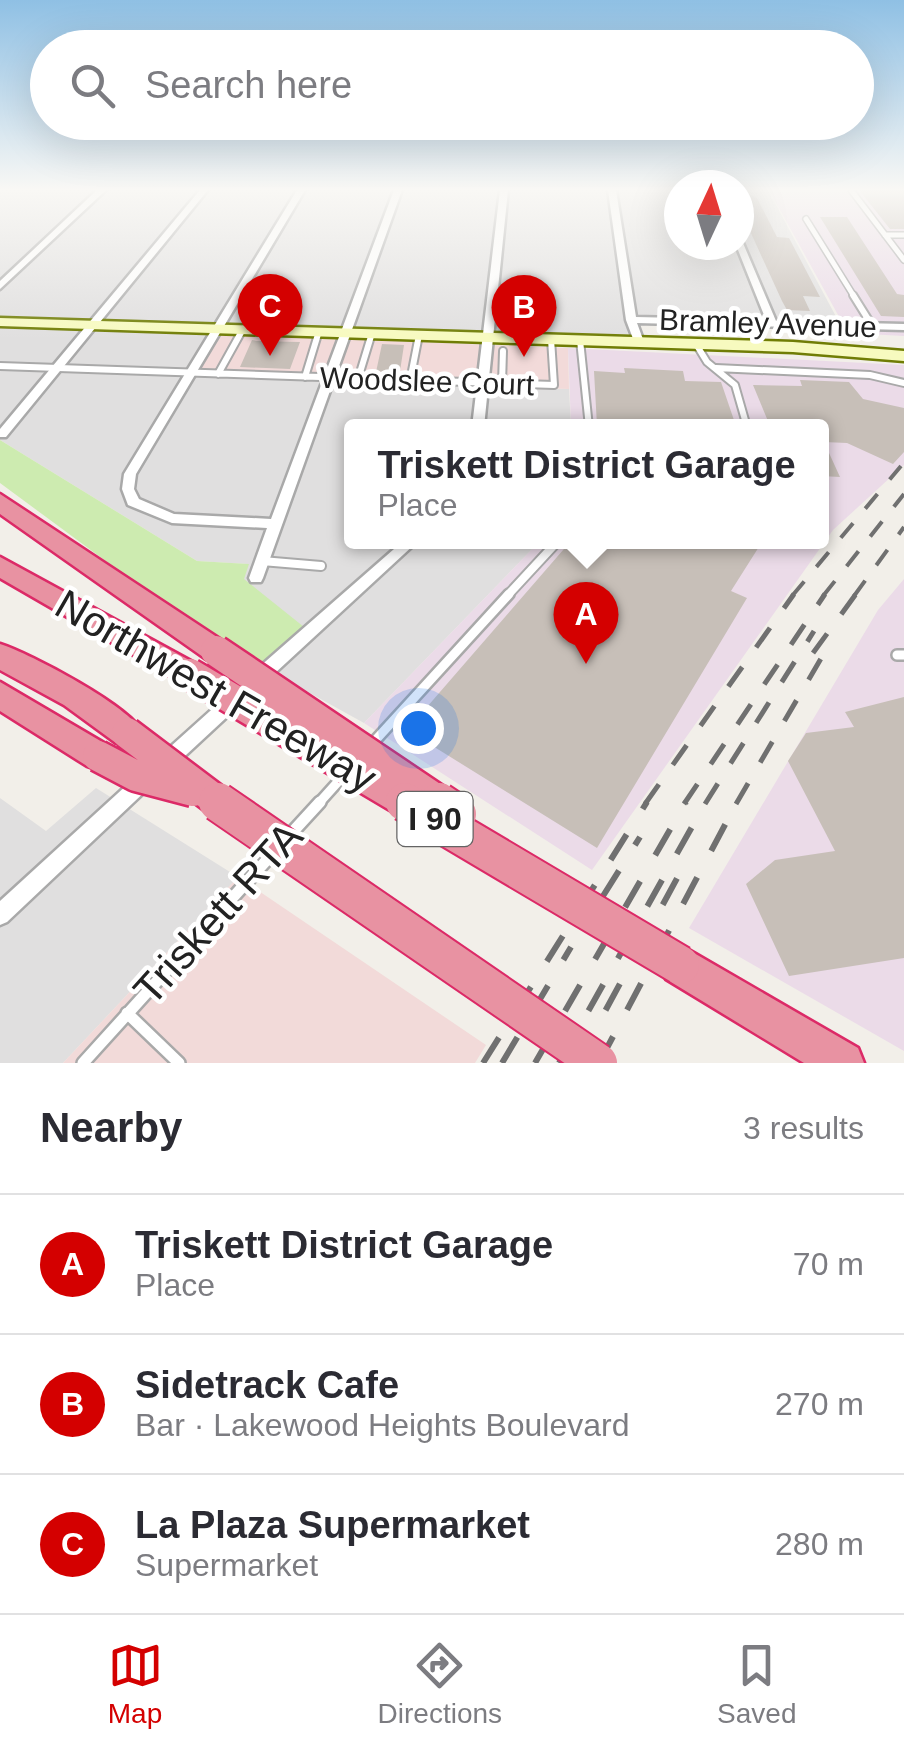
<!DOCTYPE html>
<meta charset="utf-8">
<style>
:root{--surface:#fff;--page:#f2f2f3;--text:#2b2b33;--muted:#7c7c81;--line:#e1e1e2;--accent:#d40000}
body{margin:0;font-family:Arial,sans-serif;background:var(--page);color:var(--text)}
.compass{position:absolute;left:664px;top:170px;width:90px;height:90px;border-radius:50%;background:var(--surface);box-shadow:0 10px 40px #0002;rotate:4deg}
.you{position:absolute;left:418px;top:728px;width:35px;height:35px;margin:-25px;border:8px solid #fff;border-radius:50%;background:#1a73e8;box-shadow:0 0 0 15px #1a73e833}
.badge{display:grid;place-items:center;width:65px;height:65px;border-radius:50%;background:var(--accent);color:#fff;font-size:32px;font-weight:700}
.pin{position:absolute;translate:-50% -82px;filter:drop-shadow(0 2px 5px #0008)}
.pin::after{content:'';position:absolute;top:52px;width:35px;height:30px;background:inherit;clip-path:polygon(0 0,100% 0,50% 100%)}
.popup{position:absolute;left:344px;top:419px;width:485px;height:130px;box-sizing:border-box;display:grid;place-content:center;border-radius:10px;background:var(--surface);filter:drop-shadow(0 2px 8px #0005);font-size:32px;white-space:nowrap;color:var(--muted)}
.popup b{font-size:38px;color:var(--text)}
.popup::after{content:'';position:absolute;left:50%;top:100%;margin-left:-20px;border:20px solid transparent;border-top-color:var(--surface)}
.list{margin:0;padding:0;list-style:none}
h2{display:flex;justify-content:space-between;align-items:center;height:130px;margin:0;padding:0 40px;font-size:42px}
h2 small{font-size:32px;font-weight:400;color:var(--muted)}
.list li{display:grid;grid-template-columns:65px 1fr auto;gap:30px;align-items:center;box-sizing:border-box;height:140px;padding:0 40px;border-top:2px solid var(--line)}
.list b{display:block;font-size:38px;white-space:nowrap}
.list p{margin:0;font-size:32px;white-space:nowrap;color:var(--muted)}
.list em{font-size:32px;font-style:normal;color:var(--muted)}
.icon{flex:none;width:55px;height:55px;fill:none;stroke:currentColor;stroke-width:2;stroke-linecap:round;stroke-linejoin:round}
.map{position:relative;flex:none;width:904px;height:1063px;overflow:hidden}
.search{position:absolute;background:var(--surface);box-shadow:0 10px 40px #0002;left:30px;right:30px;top:30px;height:110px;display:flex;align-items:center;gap:25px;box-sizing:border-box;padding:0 35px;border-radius:55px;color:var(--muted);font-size:38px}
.sheet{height:550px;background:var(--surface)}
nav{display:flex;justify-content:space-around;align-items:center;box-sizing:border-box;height:140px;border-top:2px solid var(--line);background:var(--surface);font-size:28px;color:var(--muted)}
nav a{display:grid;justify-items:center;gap:5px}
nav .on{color:var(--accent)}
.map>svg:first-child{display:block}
</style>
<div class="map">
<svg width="904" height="1063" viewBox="0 0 904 1063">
<rect width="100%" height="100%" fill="#f2efe9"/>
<path fill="#e0dfdf" d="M0,190H679V245H739V190H768L840,324L626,315L628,336L0,317Z
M0,326L221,334L196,377L569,389L571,426L351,427V542H539L364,723L261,666L243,579L248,564L197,561L0,440Z
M96,788L238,877L63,1063H0V798L46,831Z"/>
<path fill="#f2dad9" d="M221,334L568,348L569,389L195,377Z
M238,877L486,1045L475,1063H63Z"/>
<path fill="#ebdbe8" d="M769,190H904V336L848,333Z
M568,348L904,365V465L833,530L592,870L364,723L539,542H821V427L571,426Z
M904,579V1051L689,928L878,610Z"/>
<path fill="#cdebb0" d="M0,440L197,561L249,564L244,579L304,627L261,666L149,593L0,483Z"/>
<path fill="#c7bfb8" d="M739,190L757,198L777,237L789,238L820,297L803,296L810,311L787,310L782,301L739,207Z
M859,190H904V229H890Z
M820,217H847L897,294L904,295V317L881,316Z
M252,340L257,341L300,342L290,369L240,367Z
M382,344L404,345L400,371L376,372Z
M624,368L683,371L685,381L721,382L736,426H597L594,371L625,373Z
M800,380L849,382L863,399L904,408V452L893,464L847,443L824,442L840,477L821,476V426H770L753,385L802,386Z
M570,542H762L731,591L747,598L597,848L407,730Z
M904,697V958L789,976L746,884L775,860L835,851L788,761L806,733L854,727L845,712Z"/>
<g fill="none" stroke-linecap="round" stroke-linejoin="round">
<defs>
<path id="lane-far4" d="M851,190L904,260
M806,219L855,298
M885,235H904"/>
<path id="lane-far3" d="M853,295L873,327
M580,340L589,427
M696,344L707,362L735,385L747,427
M0,366L554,385L551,339
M716,368L870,375L904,383
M218,374L243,329
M305,377L319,331
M358,379L372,333
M410,381L419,335
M502,384L503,351"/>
<path id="lane-far2" d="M262,561L321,566
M507,596L557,542"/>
<path id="lane-far1" d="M897,655H904
M371,745L509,594
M318,804L345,774"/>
<path id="lane" d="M287,838L320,802
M127,1013L179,1063
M83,1063L274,852"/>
<path id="street" d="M97,190H106L0,289V281Z
M200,190H208L6,437H0V429Z
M297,190H305L136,474L134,489L139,499L174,514L271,519L394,190H402L263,578L261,582H251L249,578L267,528L172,523L128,505L122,489L124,474Z
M500,190H508L484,427H472Z
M608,190H616L636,317L766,320L736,245H739V240L743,243L776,321L904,324V330L637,323L644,342L639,345L635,344L626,320Z
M402,542H417L261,686L255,688L249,686L247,681L249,676Z
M235,692L241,694L243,699L241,704L172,768L166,770L160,768L157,762L160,756L229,694Z
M146,771L152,773L155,779L152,785L7,922L0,925V901L140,773Z"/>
<path id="secondary" d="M0,318L793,342L904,351V361L793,352L0,326Z"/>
<path id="highway" d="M0,494L226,643L230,651L226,659L216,662L206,659L0,514Z
M0,557L200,666L205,674L200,682L190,686L180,682L0,578Z
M0,644C31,654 130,706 143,733L138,743L127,747L116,743L64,705L0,670Z
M0,682L109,746L114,756L109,766L98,770L87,766L0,711Z
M680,945L858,1048L864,1063H804L666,979L660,965L666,951Z"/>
</defs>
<use href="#lane-far4" stroke="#a9a9a9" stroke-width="8"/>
<use href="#lane-far3" stroke="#a9a9a9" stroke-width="10"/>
<use href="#lane-far2" stroke="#a9a9a9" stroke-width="12"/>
<use href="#lane-far1" stroke="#a9a9a9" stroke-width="14"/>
<use href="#lane" stroke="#a9a9a9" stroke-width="16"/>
<use href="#street" stroke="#a9a9a9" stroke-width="5"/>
<use href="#secondary" stroke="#707d05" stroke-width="5"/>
<use href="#highway" stroke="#dc2a67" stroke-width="5"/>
<use href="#lane-far4" stroke="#fff" stroke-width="5"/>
<use href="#lane-far3" stroke="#fff" stroke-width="6"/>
<use href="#lane-far2" stroke="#fff" stroke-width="8"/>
<use href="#lane-far1" stroke="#fff" stroke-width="9"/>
<use href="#lane" stroke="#fff" stroke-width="11"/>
<use href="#street" fill="#fff" fill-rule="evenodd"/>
<use href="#secondary" fill="#f7fabf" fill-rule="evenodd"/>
<use href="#highway" fill="#e892a2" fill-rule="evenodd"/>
<path stroke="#707070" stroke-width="4" stroke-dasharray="19 19" stroke-linecap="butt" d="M792,596L901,466
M823,596L904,494
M854,596L904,527"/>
<path stroke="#707070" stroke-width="5" stroke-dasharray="24 24" stroke-linecap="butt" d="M813,653L856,594
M645,804L794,594
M684,804L825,594
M705,804L814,631
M736,804L830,643"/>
<path stroke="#707070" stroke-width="6" stroke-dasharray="30 30" stroke-linecap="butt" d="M603,896L640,837
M483,1063L647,802
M502,1063L571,947
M535,1063L686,802
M559,1063L706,802
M577,1063L688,858
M599,1063L737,802"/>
<defs>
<path id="highway-bridge-far1" d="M216,651L443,804
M190,674L409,804
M127,733L221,804
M98,756L136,776L193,791"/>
<path id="highway-bridge" d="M218,802L598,1063
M405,802L680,965
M439,802L457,814"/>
</defs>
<use href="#highway-bridge-far1" stroke="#dc2a67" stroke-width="35" stroke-linecap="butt"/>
<use href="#highway-bridge" stroke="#dc2a67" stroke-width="42" stroke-linecap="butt"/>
<use href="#highway-bridge-far1" stroke="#e892a2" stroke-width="30"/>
<use href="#highway-bridge" stroke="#e892a2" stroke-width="38"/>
</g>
<linearGradient id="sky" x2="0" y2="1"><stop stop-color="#8fc0e4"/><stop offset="0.56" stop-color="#f9f8f5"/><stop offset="1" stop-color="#f9f8f5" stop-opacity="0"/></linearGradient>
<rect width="904" height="339" fill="url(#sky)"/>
<g text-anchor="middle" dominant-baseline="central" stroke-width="9" stroke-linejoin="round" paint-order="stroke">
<g font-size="30" fill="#222" stroke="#fff">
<text transform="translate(768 323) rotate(2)">Bramley Avenue</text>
<text transform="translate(427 381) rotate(2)">Woodslee Court</text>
</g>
<rect fill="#fff" stroke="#646464" stroke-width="2.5" x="397.5" y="792" width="75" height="54" rx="8"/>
<g font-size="32" font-weight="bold" fill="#222">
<text x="435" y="819">I 90</text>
</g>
<g font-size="42" fill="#222" stroke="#fff">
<text transform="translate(216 691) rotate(30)">Northwest Freeway</text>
<text transform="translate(218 913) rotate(-48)">Triskett RTA</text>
</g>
</g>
</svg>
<svg class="compass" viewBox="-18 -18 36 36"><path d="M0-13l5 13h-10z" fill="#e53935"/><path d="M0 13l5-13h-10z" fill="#7c7c81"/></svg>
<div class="you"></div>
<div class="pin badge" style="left:586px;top:664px">A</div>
<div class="popup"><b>Triskett District Garage</b>Place</div>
<div class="pin badge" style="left:524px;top:357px">B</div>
<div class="pin badge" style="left:270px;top:356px">C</div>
<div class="search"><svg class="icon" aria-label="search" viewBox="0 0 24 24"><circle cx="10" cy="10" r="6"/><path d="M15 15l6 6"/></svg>Search here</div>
</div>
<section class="sheet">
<h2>Nearby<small>3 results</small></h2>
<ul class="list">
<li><span class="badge">A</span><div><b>Triskett District Garage</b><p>Place</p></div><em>70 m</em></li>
<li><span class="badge">B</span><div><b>Sidetrack Cafe</b><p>Bar · Lakewood Heights Boulevard</p></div><em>270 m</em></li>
<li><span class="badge">C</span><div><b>La Plaza Supermarket</b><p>Supermarket</p></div><em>280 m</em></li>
</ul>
</section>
<nav>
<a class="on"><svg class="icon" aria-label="map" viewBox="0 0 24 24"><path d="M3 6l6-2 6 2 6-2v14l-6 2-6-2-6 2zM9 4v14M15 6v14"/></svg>Map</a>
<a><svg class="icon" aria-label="directions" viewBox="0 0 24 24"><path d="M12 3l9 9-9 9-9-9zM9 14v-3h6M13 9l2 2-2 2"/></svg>Directions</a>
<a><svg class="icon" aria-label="saved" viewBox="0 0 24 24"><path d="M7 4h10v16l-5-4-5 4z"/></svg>Saved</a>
</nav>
